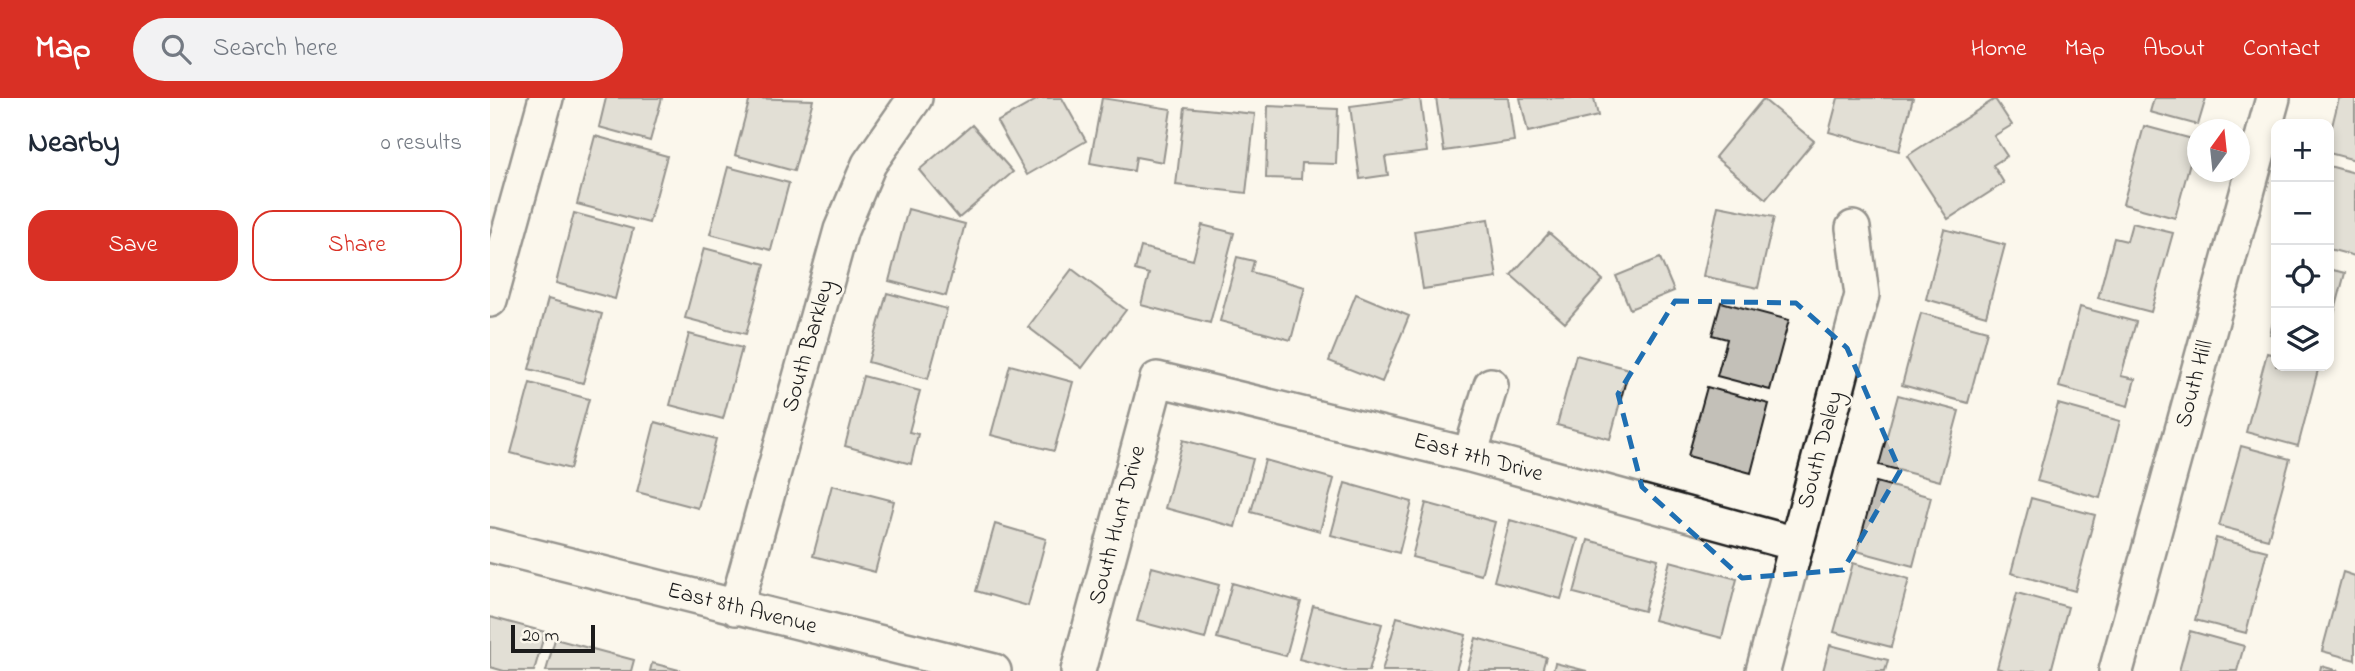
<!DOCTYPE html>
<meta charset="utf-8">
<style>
:root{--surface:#fff;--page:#f2f2f3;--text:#1f2937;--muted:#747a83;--line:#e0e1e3;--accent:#d93025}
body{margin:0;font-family:"Indie Flower",sans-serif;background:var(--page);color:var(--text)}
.controls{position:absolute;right:21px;top:21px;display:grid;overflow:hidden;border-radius:14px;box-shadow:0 4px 10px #0003}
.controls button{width:63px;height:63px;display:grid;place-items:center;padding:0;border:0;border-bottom:2px solid var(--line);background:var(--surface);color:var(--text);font:35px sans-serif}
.compass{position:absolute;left:1697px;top:21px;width:63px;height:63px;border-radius:50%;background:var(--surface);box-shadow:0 4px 10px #0003;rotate:15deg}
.scale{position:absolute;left:21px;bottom:18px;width:84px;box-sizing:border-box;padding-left:7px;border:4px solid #1c1c1c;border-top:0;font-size:19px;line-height:24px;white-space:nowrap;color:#1c1c1c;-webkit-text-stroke:5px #fbf7ec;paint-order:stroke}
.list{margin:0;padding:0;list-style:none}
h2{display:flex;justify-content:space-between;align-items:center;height:91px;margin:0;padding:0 28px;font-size:30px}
h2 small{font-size:23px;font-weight:400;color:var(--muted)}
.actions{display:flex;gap:14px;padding:21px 28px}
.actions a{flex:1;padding:16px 0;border:2px solid var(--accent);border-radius:21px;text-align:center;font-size:24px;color:var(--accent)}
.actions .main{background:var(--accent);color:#fff}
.icon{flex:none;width:38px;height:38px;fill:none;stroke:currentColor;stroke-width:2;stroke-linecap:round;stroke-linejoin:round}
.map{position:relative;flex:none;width:1865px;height:573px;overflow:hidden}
header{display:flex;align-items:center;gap:42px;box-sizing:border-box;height:98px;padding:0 35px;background:var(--accent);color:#fff}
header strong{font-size:33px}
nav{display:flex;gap:38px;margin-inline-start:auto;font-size:24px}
.search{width:490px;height:63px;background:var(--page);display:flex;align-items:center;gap:18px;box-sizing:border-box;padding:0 24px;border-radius:38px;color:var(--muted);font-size:26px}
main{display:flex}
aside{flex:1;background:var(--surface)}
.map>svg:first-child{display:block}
</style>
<header>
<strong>Map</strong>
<div class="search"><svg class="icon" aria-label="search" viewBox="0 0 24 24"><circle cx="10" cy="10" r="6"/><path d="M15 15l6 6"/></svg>Search here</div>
<nav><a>Home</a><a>Map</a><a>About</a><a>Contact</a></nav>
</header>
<main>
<aside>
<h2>Nearby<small>0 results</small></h2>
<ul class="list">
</ul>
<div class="actions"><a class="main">Save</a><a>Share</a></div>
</aside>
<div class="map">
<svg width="1865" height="573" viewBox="0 0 1865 573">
<rect width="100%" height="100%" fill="#fbf7ec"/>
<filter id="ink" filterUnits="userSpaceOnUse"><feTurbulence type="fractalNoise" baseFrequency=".0143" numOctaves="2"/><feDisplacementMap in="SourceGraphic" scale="14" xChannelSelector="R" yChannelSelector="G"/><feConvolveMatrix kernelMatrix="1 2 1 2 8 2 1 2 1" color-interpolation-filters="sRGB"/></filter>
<g filter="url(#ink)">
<path fill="#c3c0b8" stroke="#1c1c1c" stroke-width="2" d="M116,0H172L160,43L109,29Z
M260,0L323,2L304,73L245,57Z
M550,0H572L596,43L537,77L507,24Z
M612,0L681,11L673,64L646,59L644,73L600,65Z
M922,0H930L937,54L895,59L898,77L870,81L860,8Z
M946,0H1018L1024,43L954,53Z
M1030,0H1104L1108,18L1038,34Z
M1348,0H1423L1409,53L1339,34Z
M1664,0H1716L1708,27L1660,14Z
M1849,0H1865V62L1839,55V40Z
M1273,1L1324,43L1276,101L1225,59Z
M1505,1L1522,27L1504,38L1517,58L1503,67L1514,85L1458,121L1417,58Z
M778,8L848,11L846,66L812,65L811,81L776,80Z
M695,9L765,16L756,95L686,87Z
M482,27L523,74L469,120L429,72Z
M1654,28L1706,42L1685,120L1633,106Z
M105,38L177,58L159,125L87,106Z
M1839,68L1865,75V158L1839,151Z
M238,69L299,85L281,152L220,136Z
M1228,108L1284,119L1268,190L1213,178Z
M418,111L475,126L456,198L399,183Z
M84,115L143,131L125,201L66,185Z
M998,121L1007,180L933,191L924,133Z
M1642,125L1683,135L1661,214L1608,200L1624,140L1637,143Z
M712,127L744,135L720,225L651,207L659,176L645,172L651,149L703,162Z
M1454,131L1515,147L1496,218L1436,201Z
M1059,135L1113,182L1075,225L1021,177Z
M214,150L275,166L256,236L195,220Z
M747,159L764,163L761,174L815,189L801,242L730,223Z
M1170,160L1184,193L1140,211L1126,178Z
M582,171L636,212L592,270L538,229Z
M1839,171L1855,175L1839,235Z
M397,195L457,211L438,281L378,264Z
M866,196L919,218L892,284L839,263Z
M58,201L112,216L93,285L39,271Z
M1231,204L1299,222L1280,292L1227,278L1237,241L1222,237Z
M1590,209L1646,224L1631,278L1645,281L1638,308L1569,289Z
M1786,212V238L1780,236Z
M1431,215L1497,233L1478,305L1412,287Z
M199,236L252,250L233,321L180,307Z
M1777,255L1786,257V268H1829L1808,348L1756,334Z
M1086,257L1139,271L1120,341L1067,327Z
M520,267L583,284L564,353L501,337Z
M373,278L430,293L419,334L428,336L421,366L355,348Z
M40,285L99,301L80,371L21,355Z
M1217,289L1279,306L1261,375L1198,358Z
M1408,297L1469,313L1450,383L1389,367Z
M1568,306L1630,323L1610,400L1547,383Z
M165,324L226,341L208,410L147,394Z
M693,342L763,361L745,429L675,410Z
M1751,348L1800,361L1778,441L1729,428Z
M775,362L844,381L830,433L761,414Z
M1386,384L1441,399L1423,468L1367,453Z
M855,385L922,404L909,455L841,437Z
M342,387L404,403L385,474L323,458Z
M1541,400L1605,417L1585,493L1521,475Z
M936,405L1005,424L991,477L922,459Z
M1020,422L1088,441L1071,501L1004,483Z
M505,426L556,441L538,508L486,493Z
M1726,440L1777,453L1756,535L1705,522Z
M1098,442L1168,461L1154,513L1084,495Z
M1180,463L1247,481L1232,540L1164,522Z
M1363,465L1419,481L1401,549L1344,534Z
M662,469L729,487L715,541L647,523Z
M1853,474L1865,478V562L1832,553Z
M742,485L811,504L796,558L727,540Z
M1527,495L1578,509L1561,573H1517L1507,570Z
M823,508L892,526L879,573H855L809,561Z
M0,519L55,534L44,573H14L0,569Z
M907,519L976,537L966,573H892Z
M1700,533L1754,548L1747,573H1689Z
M986,540L1056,559L1052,573H977Z
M65,541L144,562L141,573H56Z
M1340,547L1398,562L1395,573H1333Z
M162,565L193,573H160Z
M1065,565L1097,573H1063Z
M1831,568L1849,573H1830Z"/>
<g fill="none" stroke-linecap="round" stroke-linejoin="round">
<defs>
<path id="minor" d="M0,202L56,0
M980,357L1001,287
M0,447L504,573
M246,510L351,132L379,66L425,0
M588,573L667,281L980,357L1306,446
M1273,573L1372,197L1363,130
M1626,573L1783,0"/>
</defs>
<use href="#minor" stroke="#1c1c1c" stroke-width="38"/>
<use href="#minor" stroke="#fbf7ec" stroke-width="33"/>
</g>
</g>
<path d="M0 0H1865V573H0ZM1185,203L1306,205L1357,250L1410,373L1353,472L1252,480L1152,389L1128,296Z" fill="#fbf7ec" fill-opacity=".55" fill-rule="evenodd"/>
<path fill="none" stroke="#1f6fb2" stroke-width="5" stroke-dasharray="14 9" stroke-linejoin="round" d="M1185,203L1306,205L1357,250L1410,373L1353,472L1252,480L1152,389L1128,296Z"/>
<g text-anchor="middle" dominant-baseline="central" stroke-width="5" stroke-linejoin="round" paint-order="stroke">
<g font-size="23" fill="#1c1c1c" stroke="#fbf7ec">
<text transform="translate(319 248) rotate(-74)">South Barkley</text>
<text transform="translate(1705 286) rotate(-75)">South Hill</text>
<text transform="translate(1331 352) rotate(-75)">South Daley</text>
<text transform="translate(988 360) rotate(15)">East 7th Drive</text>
<text transform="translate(628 427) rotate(-75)">South Hunt Drive</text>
<text transform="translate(252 511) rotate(14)">East 8th Avenue</text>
</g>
</g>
</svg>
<div class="controls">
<button>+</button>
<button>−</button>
<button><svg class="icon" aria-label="locate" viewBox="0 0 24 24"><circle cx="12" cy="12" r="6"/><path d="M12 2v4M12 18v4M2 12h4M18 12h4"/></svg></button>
<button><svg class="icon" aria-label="layers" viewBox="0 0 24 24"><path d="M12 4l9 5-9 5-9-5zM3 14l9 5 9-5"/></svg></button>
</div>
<svg class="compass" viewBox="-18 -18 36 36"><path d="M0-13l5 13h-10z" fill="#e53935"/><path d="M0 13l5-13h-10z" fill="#747a83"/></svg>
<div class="scale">20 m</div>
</div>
</main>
